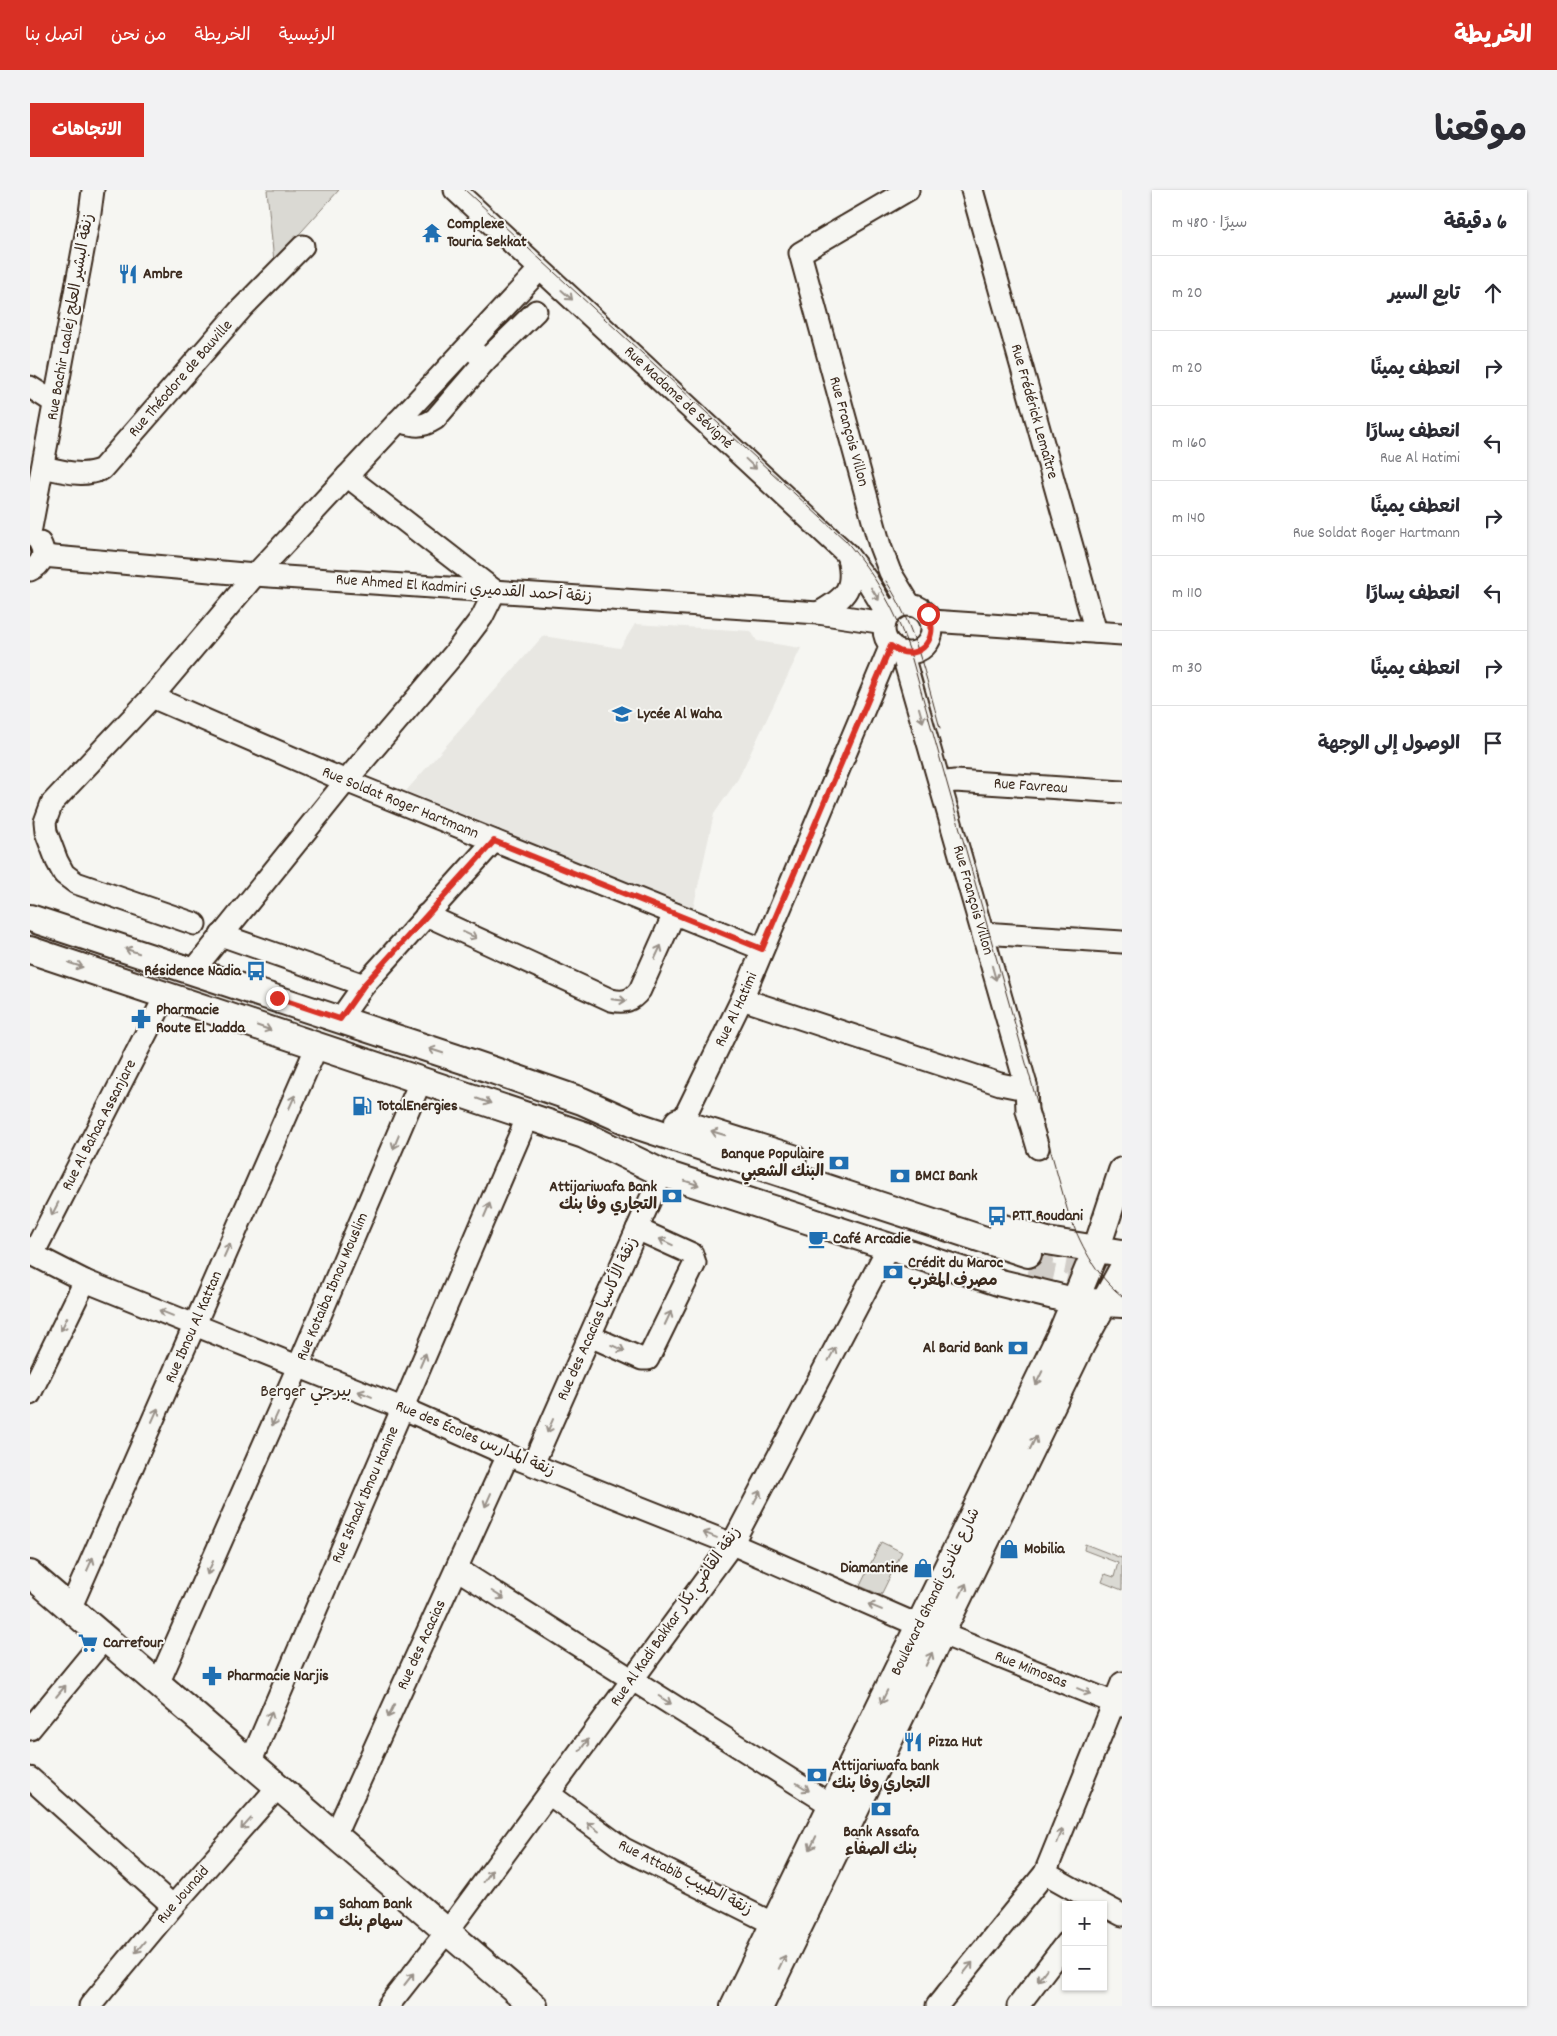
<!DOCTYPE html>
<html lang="ar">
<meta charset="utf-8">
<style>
:root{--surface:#fff;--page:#f2f2f3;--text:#2b2b33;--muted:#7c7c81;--line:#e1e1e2;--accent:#d93025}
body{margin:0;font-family:Dekko,"Playpen Sans Arabic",sans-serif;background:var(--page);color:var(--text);direction:rtl}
.controls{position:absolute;right:15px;bottom:15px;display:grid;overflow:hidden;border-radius:0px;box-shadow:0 1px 4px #0004}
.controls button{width:45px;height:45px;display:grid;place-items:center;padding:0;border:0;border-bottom:1px solid var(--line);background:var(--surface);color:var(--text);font:25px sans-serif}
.stop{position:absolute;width:15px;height:15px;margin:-11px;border:4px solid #d93025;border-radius:50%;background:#fff}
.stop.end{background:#d93025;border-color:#fff;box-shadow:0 1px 5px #0008}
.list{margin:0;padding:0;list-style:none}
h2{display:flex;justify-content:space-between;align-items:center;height:65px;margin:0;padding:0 20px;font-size:21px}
h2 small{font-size:16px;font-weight:400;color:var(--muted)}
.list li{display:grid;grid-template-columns:32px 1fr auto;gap:15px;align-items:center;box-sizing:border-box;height:75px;padding:0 20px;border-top:1px solid var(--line)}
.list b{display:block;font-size:19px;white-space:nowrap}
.list p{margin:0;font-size:16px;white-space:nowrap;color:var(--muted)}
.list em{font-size:16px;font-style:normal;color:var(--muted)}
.icon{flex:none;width:28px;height:28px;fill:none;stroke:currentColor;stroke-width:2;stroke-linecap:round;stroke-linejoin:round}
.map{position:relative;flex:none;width:1092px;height:1816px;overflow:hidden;direction:ltr;border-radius:0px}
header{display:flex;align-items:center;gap:30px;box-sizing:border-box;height:70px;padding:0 25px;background:var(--accent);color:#fff}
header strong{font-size:24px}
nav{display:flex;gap:28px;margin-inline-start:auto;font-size:18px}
.intro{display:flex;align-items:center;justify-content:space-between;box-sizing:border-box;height:120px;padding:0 30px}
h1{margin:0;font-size:35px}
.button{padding:12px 22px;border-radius:0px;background:var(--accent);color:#fff;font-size:18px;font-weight:700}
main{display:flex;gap:30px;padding:0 30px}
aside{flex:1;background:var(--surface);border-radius:0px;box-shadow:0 1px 4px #0004}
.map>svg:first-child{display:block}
</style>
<header>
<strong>الخريطة</strong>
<nav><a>الرئيسية</a><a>الخريطة</a><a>من نحن</a><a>اتصل بنا</a></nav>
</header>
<div class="intro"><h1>موقعنا</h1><a class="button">الاتجاهات</a></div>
<main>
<aside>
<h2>6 دقيقة<small>سيرًا · 480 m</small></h2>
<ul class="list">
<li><svg class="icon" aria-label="ahead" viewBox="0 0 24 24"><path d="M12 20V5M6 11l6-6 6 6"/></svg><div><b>تابع السير</b></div><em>20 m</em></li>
<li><svg class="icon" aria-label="right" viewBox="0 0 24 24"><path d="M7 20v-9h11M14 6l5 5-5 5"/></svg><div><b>انعطف يمينًا</b></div><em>20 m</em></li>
<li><svg class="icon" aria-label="left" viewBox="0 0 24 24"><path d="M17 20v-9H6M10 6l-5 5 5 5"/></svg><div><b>انعطف يسارًا</b><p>Rue Al Hatimi</p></div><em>160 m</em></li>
<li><svg class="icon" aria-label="right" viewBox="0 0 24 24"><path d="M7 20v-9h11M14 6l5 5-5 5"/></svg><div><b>انعطف يمينًا</b><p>Rue Soldat Roger Hartmann</p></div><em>140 m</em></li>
<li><svg class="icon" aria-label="left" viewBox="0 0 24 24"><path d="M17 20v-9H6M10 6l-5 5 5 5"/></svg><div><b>انعطف يسارًا</b></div><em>110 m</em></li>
<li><svg class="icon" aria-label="right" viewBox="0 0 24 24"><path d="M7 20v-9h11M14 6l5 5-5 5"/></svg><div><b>انعطف يمينًا</b></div><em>30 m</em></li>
<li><svg class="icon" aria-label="arrive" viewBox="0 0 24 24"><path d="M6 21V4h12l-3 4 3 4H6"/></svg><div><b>الوصول إلى الوجهة</b></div></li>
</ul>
</aside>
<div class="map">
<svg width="1092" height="1816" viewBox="0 0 1092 1816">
<rect width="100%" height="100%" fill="#f6f6f2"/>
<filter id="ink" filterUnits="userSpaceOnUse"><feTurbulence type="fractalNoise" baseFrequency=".02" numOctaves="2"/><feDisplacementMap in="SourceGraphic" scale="10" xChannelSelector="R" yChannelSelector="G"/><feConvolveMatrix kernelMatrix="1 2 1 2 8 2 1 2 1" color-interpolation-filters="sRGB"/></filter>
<g filter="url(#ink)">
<path fill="#e8e7e2" d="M605,434L721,441L727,451L771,458L708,589L684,624L663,719L376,601L513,446L590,458Z"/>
<path fill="#dad9d3" stroke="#8a8278" d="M237,0H309L244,72Z
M851,1352L872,1362L851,1405L830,1396Z
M1055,1354L1091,1368L1092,1366V1400L1072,1392L1075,1384L1084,1387L1088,1373L1054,1360Z"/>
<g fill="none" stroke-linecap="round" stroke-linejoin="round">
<path stroke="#d1cdc8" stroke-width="26" stroke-dasharray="26 13" stroke-linecap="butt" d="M998,1064L1046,1073L1092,1078
M998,1082C1032,1090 1057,1096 1092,1097"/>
<defs>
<g id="minor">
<path id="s1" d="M425,0L817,364L836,389L858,425"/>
<path id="s2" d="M878,0L770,63L850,356L860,382L880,415"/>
<path id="s3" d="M942,0L1066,442"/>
<path d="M446,163L455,171L506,121"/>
<path d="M0,197L25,213"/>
<path d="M368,231C385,236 391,238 405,229L455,171"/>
<path id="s4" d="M13,277C33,281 52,288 72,279L212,118L273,56"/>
<path d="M0,343L60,23L63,0"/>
<path d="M13,366L225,385L788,423L855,433"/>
<path d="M0,380C12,375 16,364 10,353"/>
<circle cx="878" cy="439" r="24"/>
<path d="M788,423C817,407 826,398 817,364"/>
<path d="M901,431L1092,444"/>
<path id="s5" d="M872,462L996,895L997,921L1008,958"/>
<path id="s6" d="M122,507L316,591L732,759"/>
<path id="s7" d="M910,593L925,591L1092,602"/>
<path d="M396,725L581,810C594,813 602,811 610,800L644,724"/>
<path d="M165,734L46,693L34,684L27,671L16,642L15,632L22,613L122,507L225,385L509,80"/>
<path d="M953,743L1092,752"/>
<path d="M191,745L334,795"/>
<path d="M163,781L316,591L424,464L452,427L465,401L317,286"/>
<path d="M712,809L970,894L985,897L996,895"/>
<path d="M310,829L334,795L464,651"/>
<path id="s8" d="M652,932L712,809L861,455"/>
<path d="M0,1063L55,1091L372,1218L478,1265L702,1354L890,1436"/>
<path id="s9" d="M3,1064L136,805"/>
<path d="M560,1146L612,1169H618L665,1073L662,1064L607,1039"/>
<path d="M0,1204L55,1091"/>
<path d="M503,1274L632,983"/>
<path d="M427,1379L801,1615"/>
<path id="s10" d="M40,1419L287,856"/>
<path id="s11" d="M912,1444L1092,1516"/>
<path id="s12" d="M128,1494L268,1177L391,890"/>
<path d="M0,1539L74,1449"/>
<path id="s13" d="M220,1573L498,926"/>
<path d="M0,1588L143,1716"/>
<path d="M519,1604L594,1659L744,1734"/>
<path id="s14" d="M305,1645L478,1265"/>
<path d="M1015,1683L1072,1715"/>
<path d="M1073,1715L1092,1725"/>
<path id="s15" d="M60,1816L143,1716L248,1597"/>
<path d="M358,1816L429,1726L702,1354L859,1056"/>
<path d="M907,1816L1015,1683L1092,1493"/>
<path d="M988,1816L1036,1753"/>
</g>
<path id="major" d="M0,728L439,872L552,911L608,936L998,1064
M0,760L554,945L632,983L971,1093L1044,1111L1092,1114
M648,932L763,968
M973,1038L1017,1051L1092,1063
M0,1384L504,1816
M704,1816L1031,1144L1066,1060L1092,981
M730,1816L1051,1155L1092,1080"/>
</defs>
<use href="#minor" stroke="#3b2a1e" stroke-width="25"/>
<use href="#major" stroke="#3b2a1e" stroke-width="30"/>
<use href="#minor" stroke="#f6f6f2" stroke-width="21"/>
<use href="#major" stroke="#f6f6f2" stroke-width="26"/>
<path stroke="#3b2a1e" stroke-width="1" d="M435,0L816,351C845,385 866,420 880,462L1038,1022C1050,1053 1065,1085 1092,1106
M856,391C885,435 896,488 910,538"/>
</g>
<defs><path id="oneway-shaft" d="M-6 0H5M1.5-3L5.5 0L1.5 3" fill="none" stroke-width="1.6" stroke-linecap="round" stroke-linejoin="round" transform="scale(1.25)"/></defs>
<g stroke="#989088">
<use href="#oneway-shaft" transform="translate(537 105) rotate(42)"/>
<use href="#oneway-shaft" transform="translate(721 274) rotate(43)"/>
<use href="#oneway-shaft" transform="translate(845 404) rotate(58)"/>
<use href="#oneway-shaft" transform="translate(891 525) rotate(74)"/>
<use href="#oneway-shaft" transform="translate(440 745) rotate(25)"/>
<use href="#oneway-shaft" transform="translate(102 761) rotate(-162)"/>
<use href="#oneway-shaft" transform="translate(628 762) rotate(-65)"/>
<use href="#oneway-shaft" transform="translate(46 775) rotate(18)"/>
<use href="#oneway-shaft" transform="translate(964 783) rotate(74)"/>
<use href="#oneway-shaft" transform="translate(589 810) rotate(6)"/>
<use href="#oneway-shaft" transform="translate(234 838) rotate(19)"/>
<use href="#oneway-shaft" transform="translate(406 861) rotate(-162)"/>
<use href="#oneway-shaft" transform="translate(454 911) rotate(19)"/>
<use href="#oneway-shaft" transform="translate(262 912) rotate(-66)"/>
<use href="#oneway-shaft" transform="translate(688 943) rotate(-163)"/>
<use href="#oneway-shaft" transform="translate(366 952) rotate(113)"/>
<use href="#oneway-shaft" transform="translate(662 993) rotate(18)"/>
<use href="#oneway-shaft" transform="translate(25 1019) rotate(117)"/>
<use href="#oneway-shaft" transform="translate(457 1020) rotate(-67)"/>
<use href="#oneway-shaft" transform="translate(636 1052) rotate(-155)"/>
<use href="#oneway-shaft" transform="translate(197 1060) rotate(-66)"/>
<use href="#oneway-shaft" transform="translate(136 1123) rotate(-158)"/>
<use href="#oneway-shaft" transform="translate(638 1128) rotate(-65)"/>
<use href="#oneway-shaft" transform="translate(34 1134) rotate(116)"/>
<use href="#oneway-shaft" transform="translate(588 1158) rotate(24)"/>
<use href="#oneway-shaft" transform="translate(802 1164) rotate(-62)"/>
<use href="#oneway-shaft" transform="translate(393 1170) rotate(-67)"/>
<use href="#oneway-shaft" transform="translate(1009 1188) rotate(116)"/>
<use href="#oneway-shaft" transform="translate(335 1204) rotate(-158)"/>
<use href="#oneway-shaft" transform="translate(125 1225) rotate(-66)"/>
<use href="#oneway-shaft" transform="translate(245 1229) rotate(114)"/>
<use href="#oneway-shaft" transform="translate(520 1236) rotate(114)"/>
<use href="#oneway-shaft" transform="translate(1003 1253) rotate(-64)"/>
<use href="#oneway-shaft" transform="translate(727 1307) rotate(-62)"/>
<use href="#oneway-shaft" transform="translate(458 1310) rotate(114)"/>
<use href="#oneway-shaft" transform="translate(680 1345) rotate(-158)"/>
<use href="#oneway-shaft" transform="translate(60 1374) rotate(-66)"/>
<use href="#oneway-shaft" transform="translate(180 1378) rotate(114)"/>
<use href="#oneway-shaft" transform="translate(933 1400) rotate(-64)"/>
<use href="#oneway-shaft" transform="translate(468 1405) rotate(32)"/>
<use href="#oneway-shaft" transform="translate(845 1417) rotate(-157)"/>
<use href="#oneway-shaft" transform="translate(899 1469) rotate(-64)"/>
<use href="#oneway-shaft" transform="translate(31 1501) rotate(-50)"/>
<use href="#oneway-shaft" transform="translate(1054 1501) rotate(22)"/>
<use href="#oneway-shaft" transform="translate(854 1507) rotate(116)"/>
<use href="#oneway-shaft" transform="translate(635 1510) rotate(32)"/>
<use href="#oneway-shaft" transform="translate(361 1521) rotate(115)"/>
<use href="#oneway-shaft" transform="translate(239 1528) rotate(-67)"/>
<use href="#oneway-shaft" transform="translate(554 1555) rotate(-54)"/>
<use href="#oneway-shaft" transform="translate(773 1597) rotate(32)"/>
<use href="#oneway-shaft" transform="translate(216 1634) rotate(132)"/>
<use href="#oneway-shaft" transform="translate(563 1637) rotate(-143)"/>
<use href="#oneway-shaft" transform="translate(1030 1646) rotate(-68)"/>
<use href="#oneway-shaft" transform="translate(783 1653) rotate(115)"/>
<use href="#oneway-shaft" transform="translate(458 1686) rotate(-54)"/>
<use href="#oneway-shaft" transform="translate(110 1757) rotate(129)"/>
<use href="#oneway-shaft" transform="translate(752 1772) rotate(-64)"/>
<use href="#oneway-shaft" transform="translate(938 1778) rotate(-51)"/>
<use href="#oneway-shaft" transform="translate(1012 1785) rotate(127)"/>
<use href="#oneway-shaft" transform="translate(379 1789) rotate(-52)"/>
</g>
</g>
<g fill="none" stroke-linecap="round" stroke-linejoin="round" filter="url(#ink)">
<path stroke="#d93025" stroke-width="6" d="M247,808L310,829L334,795L464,651L732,759L861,456C885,475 911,451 898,424"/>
</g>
<defs>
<symbol id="temple-bare" viewBox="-9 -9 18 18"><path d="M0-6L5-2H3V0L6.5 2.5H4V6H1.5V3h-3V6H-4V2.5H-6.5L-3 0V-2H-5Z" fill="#1f6fb2" stroke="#f6f6f2" stroke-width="2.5" paint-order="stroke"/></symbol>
<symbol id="restaurant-bare" viewBox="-9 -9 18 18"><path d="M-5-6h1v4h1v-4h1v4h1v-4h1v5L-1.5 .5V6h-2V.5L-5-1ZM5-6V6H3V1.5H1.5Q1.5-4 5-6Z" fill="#1f6fb2" stroke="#f6f6f2" stroke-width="2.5" paint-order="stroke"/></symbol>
<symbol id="school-bare" viewBox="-9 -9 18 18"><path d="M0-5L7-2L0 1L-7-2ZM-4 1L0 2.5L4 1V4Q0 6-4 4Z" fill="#1f6fb2" stroke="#f6f6f2" stroke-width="2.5" paint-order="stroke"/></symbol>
<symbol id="bus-bare" viewBox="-9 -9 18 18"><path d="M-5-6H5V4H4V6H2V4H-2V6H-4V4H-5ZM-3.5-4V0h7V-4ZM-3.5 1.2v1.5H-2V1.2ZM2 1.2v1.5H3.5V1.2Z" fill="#1f6fb2" stroke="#f6f6f2" stroke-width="2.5" paint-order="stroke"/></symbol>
<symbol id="pharmacy-bare" viewBox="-9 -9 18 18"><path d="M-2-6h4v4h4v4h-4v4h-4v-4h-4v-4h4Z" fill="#1f6fb2" stroke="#f6f6f2" stroke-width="2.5" paint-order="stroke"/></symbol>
<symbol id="fuel-bare" viewBox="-9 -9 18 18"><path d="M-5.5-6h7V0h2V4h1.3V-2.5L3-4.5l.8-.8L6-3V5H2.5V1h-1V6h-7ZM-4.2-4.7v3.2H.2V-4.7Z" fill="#1f6fb2" stroke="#f6f6f2" stroke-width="2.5" paint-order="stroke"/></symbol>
<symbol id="bank-bare" viewBox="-9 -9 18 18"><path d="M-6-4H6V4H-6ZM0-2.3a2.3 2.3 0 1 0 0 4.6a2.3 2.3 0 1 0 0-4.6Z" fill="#1f6fb2" stroke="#f6f6f2" stroke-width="2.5" paint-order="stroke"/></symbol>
<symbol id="cafe-bare" viewBox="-9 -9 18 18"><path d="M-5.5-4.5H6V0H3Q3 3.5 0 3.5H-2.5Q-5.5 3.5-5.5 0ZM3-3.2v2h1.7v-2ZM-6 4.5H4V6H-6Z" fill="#1f6fb2" stroke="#f6f6f2" stroke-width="2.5" paint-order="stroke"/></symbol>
<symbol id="shop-bare" viewBox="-9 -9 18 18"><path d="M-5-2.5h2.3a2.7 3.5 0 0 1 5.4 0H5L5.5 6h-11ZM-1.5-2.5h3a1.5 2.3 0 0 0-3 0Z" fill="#1f6fb2" stroke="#f6f6f2" stroke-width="2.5" paint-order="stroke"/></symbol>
<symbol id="supermarket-bare" viewBox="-9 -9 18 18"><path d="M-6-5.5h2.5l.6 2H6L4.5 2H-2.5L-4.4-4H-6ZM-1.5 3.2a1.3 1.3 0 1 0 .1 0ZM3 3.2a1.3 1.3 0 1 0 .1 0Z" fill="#1f6fb2" stroke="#f6f6f2" stroke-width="2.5" paint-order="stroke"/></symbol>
</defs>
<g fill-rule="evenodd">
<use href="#temple-bare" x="388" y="29" width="28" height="28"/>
<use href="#restaurant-bare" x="84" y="70" width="28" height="28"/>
<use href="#school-bare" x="578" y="510" width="28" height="28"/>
<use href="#bus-bare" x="212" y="767" width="28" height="28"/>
<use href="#pharmacy-bare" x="97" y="815" width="28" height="28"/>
<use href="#fuel-bare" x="318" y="902" width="28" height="28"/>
<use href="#bank-bare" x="795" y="959" width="28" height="28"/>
<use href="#bank-bare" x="856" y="972" width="28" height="28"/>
<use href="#bank-bare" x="628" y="992" width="28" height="28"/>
<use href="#bus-bare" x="953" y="1012" width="28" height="28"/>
<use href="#cafe-bare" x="774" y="1035" width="28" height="28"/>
<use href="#bank-bare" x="849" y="1068" width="28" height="28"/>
<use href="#bank-bare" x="974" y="1144" width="28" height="28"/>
<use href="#shop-bare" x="965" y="1345" width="28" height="28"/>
<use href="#shop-bare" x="879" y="1364" width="28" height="28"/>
<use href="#supermarket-bare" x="44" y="1439" width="28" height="28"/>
<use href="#pharmacy-bare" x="168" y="1472" width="28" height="28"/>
<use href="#restaurant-bare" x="869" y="1538" width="28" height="28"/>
<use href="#bank-bare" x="773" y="1571" width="28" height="28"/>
<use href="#bank-bare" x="837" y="1605" width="28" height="28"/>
<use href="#bank-bare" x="280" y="1709" width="28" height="28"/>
</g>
<g text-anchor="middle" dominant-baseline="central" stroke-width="4" stroke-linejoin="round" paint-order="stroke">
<g font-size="16" font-weight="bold" fill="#3b2a1e" stroke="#f6f6f2" text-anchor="start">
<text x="417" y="34">Complexe<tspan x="417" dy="18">Touria Sekkat</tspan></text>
<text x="113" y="84">Ambre</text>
<text x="607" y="524">Lycée Al Waha</text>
<text x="211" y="781" text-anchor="end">Résidence Nadia</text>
<text x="126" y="820">Pharmacie<tspan x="126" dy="18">Route El Jadda</tspan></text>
<text x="347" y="916">TotalEnergies</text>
<text x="794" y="964" text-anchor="end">Banque Populaire<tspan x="794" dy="18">البنك الشعبي</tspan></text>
<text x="885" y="986">BMCI Bank</text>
<text x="627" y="997" text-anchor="end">Attijariwafa Bank<tspan x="627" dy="18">التجاري وفا بنك</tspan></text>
<text x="982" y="1026">PTT Roudani</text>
<text x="803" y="1049">Café Arcadie</text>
<text x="878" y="1073">Crédit du Maroc<tspan x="878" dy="18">مصرف المغرب</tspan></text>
<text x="973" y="1158" text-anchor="end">Al Barid Bank</text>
<text x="994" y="1359">Mobilia</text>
<text x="878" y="1378" text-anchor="end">Diamantine</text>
<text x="73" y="1453">Carrefour</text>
<text x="197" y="1486">Pharmacie Narjis</text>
<text x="898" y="1552">Pizza Hut</text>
<text x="802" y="1576">Attijariwafa bank<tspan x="802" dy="18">التجاري وفا بنك</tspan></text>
<text x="851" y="1642" text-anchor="middle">Bank Assafa<tspan x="851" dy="18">بنك الصفاء</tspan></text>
<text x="309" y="1714">Saham Bank<tspan x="309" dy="18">سهام بنك</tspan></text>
</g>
<g font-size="16" fill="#3b2a1e" stroke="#f6f6f2">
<text transform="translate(41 127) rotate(-80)">Rue Bachir Laalej زنقة البشير العلج</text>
<text stroke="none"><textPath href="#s4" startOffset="180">Rue Théodore de Bauville</textPath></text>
<text stroke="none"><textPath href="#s1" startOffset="305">Rue Madame de Sévigné</textPath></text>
<text stroke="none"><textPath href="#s3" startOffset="230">Rue Frédérick Lemaître</textPath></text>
<text stroke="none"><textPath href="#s2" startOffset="310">Rue François Villon</textPath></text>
<text transform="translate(434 399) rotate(4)">Rue Ahmed El Kadmiri زنقة أحمد القدميري</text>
<text stroke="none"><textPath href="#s7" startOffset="91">Rue Favreau</textPath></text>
<text stroke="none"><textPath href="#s6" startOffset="270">Rue Soldat Roger Hartmann</textPath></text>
<text stroke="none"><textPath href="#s5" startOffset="258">Rue François Villon</textPath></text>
<text stroke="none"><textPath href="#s8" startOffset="125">Rue Al Hatimi</textPath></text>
<text stroke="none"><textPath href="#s9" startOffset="145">Rue Al Bahaa Assanjare</textPath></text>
<text stroke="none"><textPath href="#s12" startOffset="434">Rue Kotaiba Ibnou Mouslim</textPath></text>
<text transform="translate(568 1129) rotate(-66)">Rue des Acacias زنقة الأكاسيا</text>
<text stroke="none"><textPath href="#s10" startOffset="308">Rue Ibnou Al Kattan</textPath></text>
<text transform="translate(445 1249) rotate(23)">Rue des Écoles زنقة المدارس</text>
<text stroke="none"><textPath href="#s13" startOffset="292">Rue Ishaak Ibnou Hanine</textPath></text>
<text transform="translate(906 1402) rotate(-64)">Boulevard Ghandi شارع غاندي</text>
<text transform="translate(646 1427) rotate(-55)">Rue Al Kadi Bakkar زنقة القاضي بكار</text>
<text stroke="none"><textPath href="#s14" startOffset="209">Rue des Acacias</textPath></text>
<text stroke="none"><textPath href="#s11" startOffset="96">Rue Mimosas</textPath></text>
<text transform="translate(655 1688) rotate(27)">Rue Attabib زنقة الطبيب</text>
<text stroke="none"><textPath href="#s15" startOffset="145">Rue Jounaid</textPath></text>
</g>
<g font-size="18" fill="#3b2a1e" stroke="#f6f6f2">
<text x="276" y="1202">Berger بيرجي</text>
</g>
</g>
</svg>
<div class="controls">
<button>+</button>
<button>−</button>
</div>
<div class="stop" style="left:898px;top:424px"></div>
<div class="stop end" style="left:247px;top:808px"></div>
</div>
</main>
